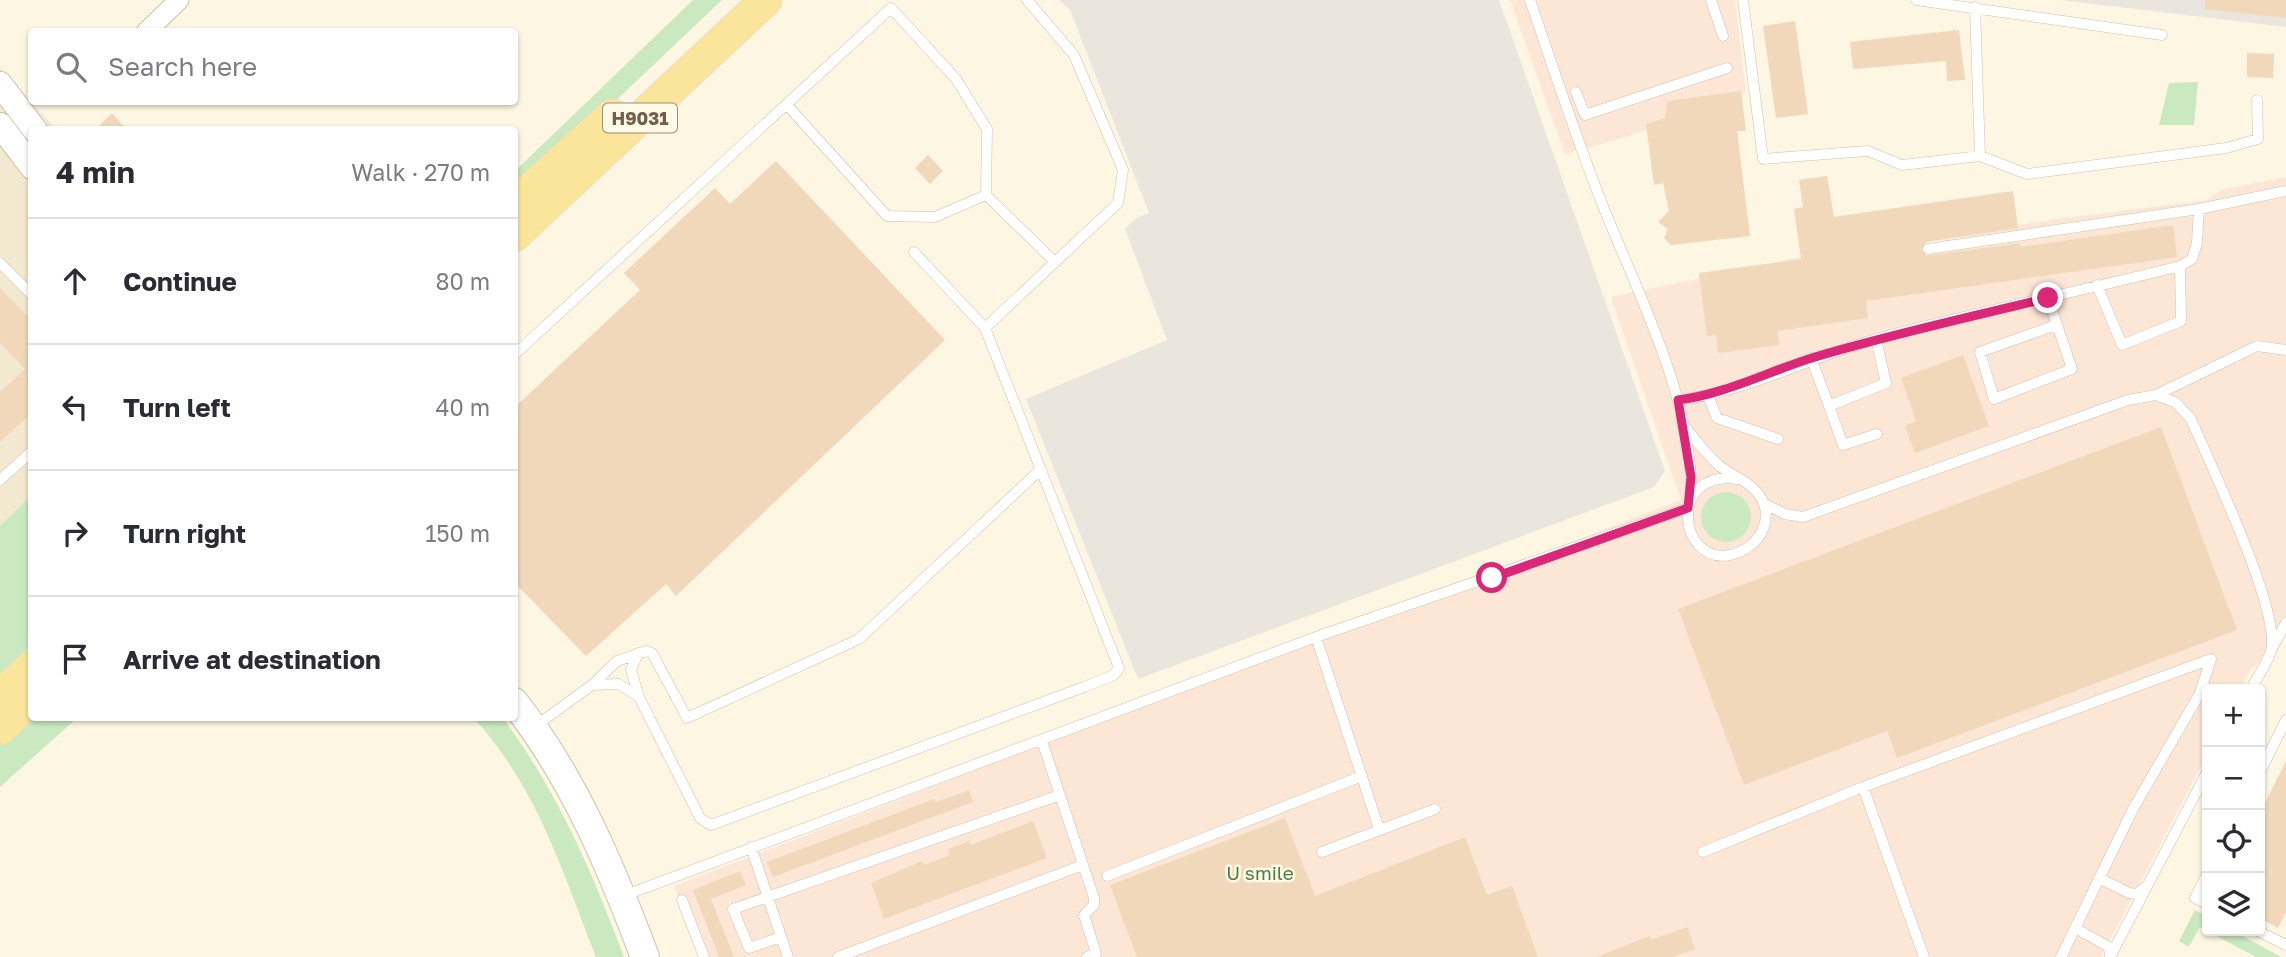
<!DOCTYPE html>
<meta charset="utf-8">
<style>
:root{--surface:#fff;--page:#f2f2f3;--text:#2b2b33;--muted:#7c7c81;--line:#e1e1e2}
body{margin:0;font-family:"Golos Text",sans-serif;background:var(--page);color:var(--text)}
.controls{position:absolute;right:21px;bottom:21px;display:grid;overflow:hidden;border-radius:7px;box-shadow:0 2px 5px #0004}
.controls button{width:63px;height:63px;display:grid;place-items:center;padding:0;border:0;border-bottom:2px solid var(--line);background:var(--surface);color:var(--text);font:35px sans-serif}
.stop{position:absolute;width:21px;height:21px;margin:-16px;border:5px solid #db2777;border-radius:50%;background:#fff}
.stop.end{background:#db2777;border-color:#fff;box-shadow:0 2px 7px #0008}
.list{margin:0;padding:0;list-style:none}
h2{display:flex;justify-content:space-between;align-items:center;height:91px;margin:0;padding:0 28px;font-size:30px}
h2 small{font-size:23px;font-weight:400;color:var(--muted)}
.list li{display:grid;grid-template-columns:46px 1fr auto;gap:21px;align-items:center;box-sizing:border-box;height:126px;padding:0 28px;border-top:2px solid var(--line)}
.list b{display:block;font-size:26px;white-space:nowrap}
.list em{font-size:23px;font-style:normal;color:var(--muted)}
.icon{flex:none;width:38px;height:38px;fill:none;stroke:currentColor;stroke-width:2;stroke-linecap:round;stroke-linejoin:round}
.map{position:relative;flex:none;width:2286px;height:957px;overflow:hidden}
.search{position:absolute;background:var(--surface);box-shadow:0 2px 5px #0004;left:28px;top:28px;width:490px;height:77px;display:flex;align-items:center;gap:18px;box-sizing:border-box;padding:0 24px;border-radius:7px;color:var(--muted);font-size:26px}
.panel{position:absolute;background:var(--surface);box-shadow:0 2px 5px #0004;left:28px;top:126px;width:490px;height:595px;border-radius:7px}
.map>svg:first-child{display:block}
</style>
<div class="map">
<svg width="2286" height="957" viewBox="0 0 2286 957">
<rect width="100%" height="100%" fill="#fcf6e2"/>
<path fill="#f3e9d1" d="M0,67L56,129L32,130L31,571L0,601Z"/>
<path fill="#fce7d6" d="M1510,0H1735L1746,92L1623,138L1565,154Z
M2286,177V635L2274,657L2251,668L2240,689H2207V755L2101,957H700L674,886L1681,500L1611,297L1855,246L1875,254L2035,222L2208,200L2221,190Z"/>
<path fill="#ebe6dd" d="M1059,0H1499L1665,471L1654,487L1138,679L1026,399L1167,340L1125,229L1135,219L1149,213L1070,10Z
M2061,0H2286V27Z"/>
<path fill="#cbe9c1" d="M693,0H722L515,196V171Z
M2198,82L2194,125H2159L2169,83Z
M1701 517a25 25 0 1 1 50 0a25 25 0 1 1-50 0Z
M31,496V645L0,675V526Z
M32,718H77L0,787V740Z
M474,718H503C559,795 591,869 624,957H596C561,868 538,790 474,718Z
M2195,910L2207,917V931H2234L2281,957H2256L2200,927L2189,947L2179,941Z"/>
<path fill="#f1d8ba" d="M2205,0H2286V18L2205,9Z
M1795,21L1808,114L1776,118L1763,26Z
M1959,30L1965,80L1947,81L1946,61L1853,69L1850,42Z
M2247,53L2274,54L2273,78L2247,77Z
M1741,91L1746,131H1737L1750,236L1671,245L1664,238L1668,229L1658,222L1669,211L1663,183L1654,185L1646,124L1665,118L1668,101Z
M112,113L127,130H95Z
M928,155L943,171L930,184L915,168Z
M776,161L945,340L676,596L666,584L586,656L514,582V408L640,290L624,273L715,188L730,204Z
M1827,176L1834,217L2013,191L2018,228L1926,242L1921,249L1926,256L2020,243L2021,247L2173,225L2177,257L1866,301L1868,318L1777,331L1779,345L1718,353L1716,335L1707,336L1699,273L1801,259L1794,209L1803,207L1799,180Z
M0,288L32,321V413L0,442V392L25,369L0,343Z
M1963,355L1989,426L1915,453L1905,426L1916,421L1901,378Z
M2161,427L2237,630L1897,758L1887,731L1744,785L1678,609Z
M2286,761V912L2278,928L2260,918V813Z
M969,790L973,802L773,877L767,862L934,799L936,802Z
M1285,818L1315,896L1465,837L1487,895L1512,886L1538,957H1137L1110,885Z
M1033,821L1047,858L884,919L871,883L922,861L924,865L950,855L948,849L969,841L971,845Z
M740,871L746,885L711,899L734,957H719L693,890Z
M1687,927L1695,949L1672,957H1596L1650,936L1651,940Z"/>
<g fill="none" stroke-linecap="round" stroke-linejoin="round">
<defs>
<path id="service" d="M1530,0C1553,67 1575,135 1601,201C1637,293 1694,398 1691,499
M1711,0L1723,36
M1743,0L1763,159L1868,151L1902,165L1980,156L2027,174L2226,148L2258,139L2257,100
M1916,0L2162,35
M1975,7L1980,156
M1576,92L1585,115L1727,68
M787,105L887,216L935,217L986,195
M1928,249L2199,209
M0,263L32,295
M2097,285L2122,345L2181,321L2180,266
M2048,298L2072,369L1994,399L1980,352L2056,325
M985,328L1118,203L1123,170L1074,55L1027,0
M514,355L891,8L956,79L987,129L986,195L1055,262
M1811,358L1829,406L1886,383L1876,339
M2156,395L2175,402L2191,419C2210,464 2281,610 2271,651C2267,664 2257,678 2251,689
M1708,396L1717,418L1778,439
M1678,400C1746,392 1810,357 1876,339C1976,312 2079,292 2180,266L2192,259L2197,243L2199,209L2286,191
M1829,406L1843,445L1877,434
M1685,427C1696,440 1707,456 1721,467C1732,475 1747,481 1756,491C1778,516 1760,549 1730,555C1678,565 1667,469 1738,479
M0,480L32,451
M1763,503L1785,514L1803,517L2128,400L2156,395L2257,346L2286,350
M1316,637L1379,829
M2272,648L2286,623
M638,653L631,670L639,697
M592,685L619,684L639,697L700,818L711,825L1084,687L1114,675L1119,668L985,328L914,252
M534,727L592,685L617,661L646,651L652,653L687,718L859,639L1039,471
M1042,741L1094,898V905L1084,915L1096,953L1087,957
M2260,772L2286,720
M1863,787L1924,957
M751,847L788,957
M1322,852L1435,809
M1703,852L1863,787L2211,659
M2207,874L2195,898L2207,904
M1107,876L1362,776
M2099,878L2129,893L2137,894L2145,887
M623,896L1316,637L1688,508
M682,900L704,957
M2075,928L2109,947L2110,956
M2258,931L2286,945
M781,937L749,948L733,909L1060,795
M838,957L1083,865
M2061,957L2133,809L2200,693L2211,659
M2110,957L2207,772"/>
<path id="minor" d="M146,32L179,0"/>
<path id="tertiary" d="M0,84L35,130
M0,125L32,167"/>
<path id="secondary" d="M514,702C574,778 611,867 645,957"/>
<path id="primary" d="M514,204L612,115
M514,236L766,0
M0,696L32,666
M0,729L32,698"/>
</defs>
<use href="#service" stroke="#cfc1ac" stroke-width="11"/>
<use href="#minor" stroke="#cfc1ac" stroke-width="21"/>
<use href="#tertiary" stroke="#cfc1ac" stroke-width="26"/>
<use href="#secondary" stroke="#d0bfa7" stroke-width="30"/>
<use href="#primary" stroke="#ddd8d3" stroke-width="33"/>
<use href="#service" stroke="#fff" stroke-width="10"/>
<use href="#minor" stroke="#fff" stroke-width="19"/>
<use href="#tertiary" stroke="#fff" stroke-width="24"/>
<use href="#secondary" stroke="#fff" stroke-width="28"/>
<use href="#primary" stroke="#fae59b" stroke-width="32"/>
</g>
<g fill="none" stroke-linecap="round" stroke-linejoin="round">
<path stroke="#db2777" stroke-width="9" d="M1492,578L1688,508L1691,477L1678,400C1726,394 1769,371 1815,357C1892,334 1970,317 2048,298"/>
</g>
<g text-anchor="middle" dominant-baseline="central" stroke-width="5" stroke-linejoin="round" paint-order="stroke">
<rect fill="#fff9e8" stroke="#9d8c79" stroke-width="2" x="603" y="103.5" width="74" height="29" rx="5"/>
<g font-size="18" font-weight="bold" fill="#735e49">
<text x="640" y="118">Н9031</text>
</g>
<g font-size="19" fill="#4c7e44" stroke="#fff9e8">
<text x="1260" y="872">U smile</text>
</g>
</g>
</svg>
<div class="controls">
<button>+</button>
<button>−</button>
<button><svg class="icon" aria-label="locate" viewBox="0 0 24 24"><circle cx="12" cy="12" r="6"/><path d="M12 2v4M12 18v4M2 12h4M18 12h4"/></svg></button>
<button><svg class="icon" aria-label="layers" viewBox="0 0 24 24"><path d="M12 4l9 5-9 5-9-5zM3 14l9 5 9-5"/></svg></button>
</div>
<div class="stop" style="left:1492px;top:578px"></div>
<div class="stop end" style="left:2048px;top:298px"></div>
<div class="search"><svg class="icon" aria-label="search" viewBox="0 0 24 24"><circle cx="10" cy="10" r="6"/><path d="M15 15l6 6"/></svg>Search here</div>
<section class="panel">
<h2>4 min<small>Walk · 270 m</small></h2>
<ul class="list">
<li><svg class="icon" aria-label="ahead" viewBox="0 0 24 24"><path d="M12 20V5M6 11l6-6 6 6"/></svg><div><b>Continue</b></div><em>80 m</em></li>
<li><svg class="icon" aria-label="left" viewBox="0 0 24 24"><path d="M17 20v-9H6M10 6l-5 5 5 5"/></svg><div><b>Turn left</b></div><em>40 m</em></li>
<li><svg class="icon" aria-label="right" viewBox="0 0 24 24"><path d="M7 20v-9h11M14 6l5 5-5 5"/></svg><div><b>Turn right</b></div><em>150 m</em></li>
<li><svg class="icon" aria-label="arrive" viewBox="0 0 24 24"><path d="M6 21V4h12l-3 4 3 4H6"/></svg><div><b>Arrive at destination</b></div></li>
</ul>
</section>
</div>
